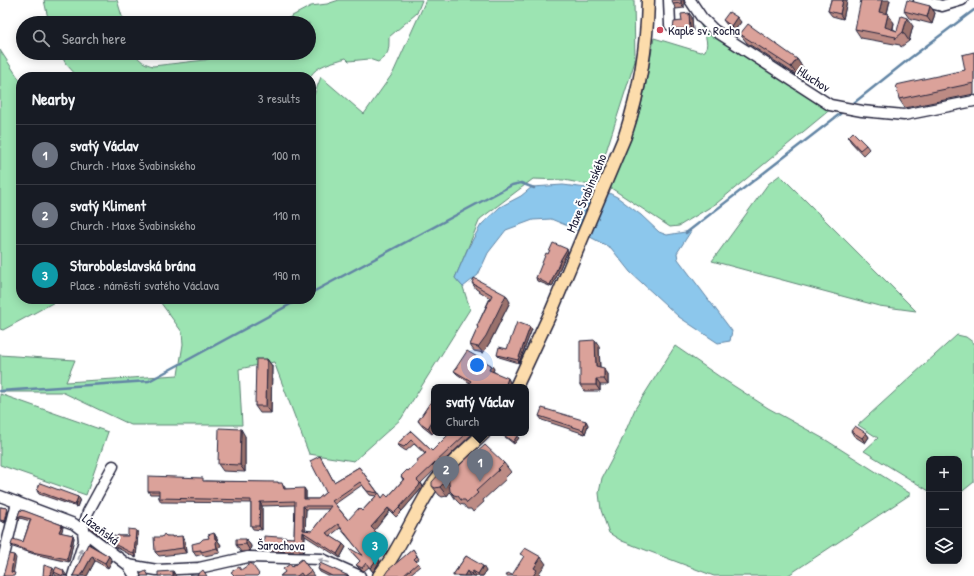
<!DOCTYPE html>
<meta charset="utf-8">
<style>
:root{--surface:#171b24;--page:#20242c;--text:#f1f3f6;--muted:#9ea1a6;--line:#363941;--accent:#d1495b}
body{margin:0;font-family:"Patrick Hand",sans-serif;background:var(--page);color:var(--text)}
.controls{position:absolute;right:12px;bottom:12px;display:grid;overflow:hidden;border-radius:8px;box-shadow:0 2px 10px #0003}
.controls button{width:36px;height:36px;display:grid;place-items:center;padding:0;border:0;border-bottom:1px solid var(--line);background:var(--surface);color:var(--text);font:20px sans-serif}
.you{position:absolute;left:477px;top:365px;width:14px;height:14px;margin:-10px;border:3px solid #fff;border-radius:50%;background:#1a73e8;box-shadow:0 0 0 6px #1a73e833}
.badge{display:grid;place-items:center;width:26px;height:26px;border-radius:50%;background:var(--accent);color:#fff;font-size:13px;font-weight:700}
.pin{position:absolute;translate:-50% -33px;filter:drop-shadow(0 1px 2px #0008)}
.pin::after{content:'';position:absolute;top:21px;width:14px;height:12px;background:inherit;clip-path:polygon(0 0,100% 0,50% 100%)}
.popup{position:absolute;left:431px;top:384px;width:98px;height:52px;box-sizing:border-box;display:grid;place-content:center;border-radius:8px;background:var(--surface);filter:drop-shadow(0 1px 3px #0005);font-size:13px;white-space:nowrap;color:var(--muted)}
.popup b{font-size:15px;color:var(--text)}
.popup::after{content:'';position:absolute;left:50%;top:100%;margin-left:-8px;border:8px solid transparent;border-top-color:var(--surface)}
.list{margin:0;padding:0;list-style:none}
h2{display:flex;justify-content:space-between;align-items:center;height:52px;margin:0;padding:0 16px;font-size:17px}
h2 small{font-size:13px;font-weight:400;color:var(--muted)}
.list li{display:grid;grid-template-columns:26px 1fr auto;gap:12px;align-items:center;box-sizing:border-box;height:60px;padding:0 16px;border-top:1px solid var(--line)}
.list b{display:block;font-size:15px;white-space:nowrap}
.list p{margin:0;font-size:13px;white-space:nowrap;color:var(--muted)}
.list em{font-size:13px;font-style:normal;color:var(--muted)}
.icon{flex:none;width:22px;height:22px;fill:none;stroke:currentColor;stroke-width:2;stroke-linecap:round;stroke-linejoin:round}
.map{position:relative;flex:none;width:974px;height:576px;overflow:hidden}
.search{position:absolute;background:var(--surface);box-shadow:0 2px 10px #0003;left:16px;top:16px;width:300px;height:44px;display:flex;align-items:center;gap:10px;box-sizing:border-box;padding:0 14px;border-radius:22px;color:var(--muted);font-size:15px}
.panel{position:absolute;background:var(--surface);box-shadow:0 2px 10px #0003;left:16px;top:72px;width:300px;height:232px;border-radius:16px}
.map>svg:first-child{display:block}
</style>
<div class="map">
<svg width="974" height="576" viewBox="0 0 974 576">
<rect width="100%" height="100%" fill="#fff"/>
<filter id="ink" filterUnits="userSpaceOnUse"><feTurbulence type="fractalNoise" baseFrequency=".025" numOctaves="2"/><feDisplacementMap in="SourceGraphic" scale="8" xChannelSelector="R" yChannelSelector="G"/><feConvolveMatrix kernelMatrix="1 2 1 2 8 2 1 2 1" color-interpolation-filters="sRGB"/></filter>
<g filter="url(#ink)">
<path fill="#9ce4b2" stroke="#5f8376" d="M44,0H117L124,23H49Z
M339,0H422L417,13L389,37C389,52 389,54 378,62L369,59L349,61L346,58C334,62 316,65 310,77H78L66,64L60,53H135C139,61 145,64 153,66L205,60L228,53H309V23H279L311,6L327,4Z
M426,0H634L635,61L595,186L564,180L533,179L480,219L455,278L463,287L470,309L401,419L354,461L309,454L274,362L239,369L242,425H131L62,392H0V355L75,360L66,382L178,375L183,344L182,332L158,299H311V97L314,95L321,77L364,114L393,73Z
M699,22L820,102L832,108L717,203L679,226L670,227L608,186C618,164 630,143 637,120C645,94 649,65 654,38L700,52L705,51C710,42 703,30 699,22Z
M0,50L21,82V299H60L3,330L0,329Z
M780,175L916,311L879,306L712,261L768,184Z
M957,335L966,337L974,343V482L959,494V459H929V491L864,451L878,438L858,425Z
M675,346L720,377L768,408L826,440L911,494L787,576H714L622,541L609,533L601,510L599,493L602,478L620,444L635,409Z
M0,394L108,432L86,495L0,465Z"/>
<path fill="#8cc7ec" stroke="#6285a5" d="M563,185L603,190L617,197L641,215L659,232L667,235L691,231L677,253L678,259L732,331L730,341L718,343L679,317L630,272L611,248L575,229L551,219L533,220L506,230L488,253L478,275L463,287L455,278L468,248L481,225L500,207L521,196L532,187Z"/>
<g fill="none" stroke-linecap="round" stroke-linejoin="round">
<path stroke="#6285a5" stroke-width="2.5" d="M850,106L909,59L974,10
M686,233L845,110
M311,293L512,185L521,183L534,188
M0,391L149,381L300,299"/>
<defs>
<path id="minor" d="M669,0L670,25
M690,0L702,18L714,30L830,105L862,111L904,115L974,101
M919,0L942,6L962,0
M0,496L74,524L128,565L135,576
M128,565L157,570L199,568L248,557L322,559L360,576
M0,572L17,502
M73,576L84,541L83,531L88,512L113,466"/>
<path id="major" d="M516,387L551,312L625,136C640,90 647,48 648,0
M379,576C401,548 413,515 432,486C446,466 467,450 484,433"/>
</defs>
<use href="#minor" stroke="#22223b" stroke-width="13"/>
<use href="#major" stroke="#22223b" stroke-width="15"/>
<use href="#minor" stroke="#fff" stroke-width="10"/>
<use href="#major" stroke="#fcdcac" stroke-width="12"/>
</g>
<path fill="#bc8b84" stroke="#22223b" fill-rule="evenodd" d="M684,0V8L676,9L673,4Z
M831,0H847V1L843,19L832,16L828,11Z
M890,0L887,14L894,23L893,29L897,31L913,26L909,41L901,47L900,45L861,38L855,29Z
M930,6L935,13L932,24L909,18L904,11Z
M692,17L693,32L676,33L673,29L682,21Z
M723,20L741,22L735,30L727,25Z
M740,34L797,59L803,68L798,76L747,43Z
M974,52V94L905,108L899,99L965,70Z
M848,137L866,145L869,149L863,155L851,142Z
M568,251L563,261L552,287L537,281L536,278L548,254Z
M472,283L510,302L490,342L483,353L474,351L470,345L478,328L477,326L490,298L476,289Z
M530,327L532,329L519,363L499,357L497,355L507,349Z
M595,340L599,346L600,367L608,374V385H600V391H584L580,385Z
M267,359L272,366L271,413H260L255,406Z
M491,365L494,369L493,371L510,382L509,387H466L470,383L457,374L454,371Z
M434,397V432L432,434L423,427L418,421Z
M539,416L586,421L588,425L585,434L542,420Z
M411,431L432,451L450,433H473L421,483L423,486L421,489L402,511L396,517L390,511L374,530L379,535L375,539L383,546L385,549L377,557L380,561L373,572L369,567L364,571L359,568L356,565L360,561L350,550L363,555L340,528L330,536L343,544L346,547L340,558L305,536L304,552L264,551L261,547L264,543L294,538L295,505L262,506V530L253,529L251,526V503L161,502L159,498V494H150L148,491L206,481L279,483L285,487V489L306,491V499H318L326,492L320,456L334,482L359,467L382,498L388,497L403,480L401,476L408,471L418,462L425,454L414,444L406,451L400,447L397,444ZM362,485L370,495L376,496L362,511L348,520L335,504ZM306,509H329L312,531L305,530Z
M851,431L866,433L869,437L865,443L854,436Z
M500,433H513L519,438L514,444Z
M245,436V472L223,471L218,464Z
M476,453L504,463L511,472L505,478L506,479L483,500L484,502L473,512L471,509H467L464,505L460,504L456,500L450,491L447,496L442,497L439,495L432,486L449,482Z
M37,491L78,497L80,499L77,507L39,494Z
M0,507L7,508L8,510L5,523L0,521Z
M20,510L62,525L63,527L61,533L73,535L74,538L69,562L34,554L13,547L11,545L23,542L30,521L20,518L19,521L17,519Z
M88,525L109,533L116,537L120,536H128L136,530L138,533L136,558L114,546L90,528Z
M214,533L217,538L218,541L221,545L219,548L220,553L204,556L203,554L196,556L193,551L200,542L209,538Z
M166,536L173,537L185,541L186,553L159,556L155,552Z
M246,539L251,546L250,551L241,552L236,545Z
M88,544L109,556L112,561L108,568L95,561L87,576H72H73Z
M413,549L419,559L416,561L420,566L408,576H384Z
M466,556L486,571L483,576H453V575Z
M302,559L314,576H280L292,567Z
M318,569L349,576H328L320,572Z
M63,570L67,576H56L54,573L53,576L54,571Z"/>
<path fill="#99716c" stroke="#22223b" d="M681,0H684V8L681,3Z
M843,0H847V1L843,19L840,14Z
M882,0H890L885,21L879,12Z
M930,6L935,13L932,24L927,17Z
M689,13L692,17L693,32L690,29Z
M888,14L894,23L891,36L885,27Z
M737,17L741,22L735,30L731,26Z
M907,18L913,26L909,41L903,32Z
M797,59L803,68L798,76L791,67Z
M567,249L568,251L563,261L552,287L550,285L561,259Z
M506,295L510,302L490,342L483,353L478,347Z
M530,327L532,329L519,363L518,360Z
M595,340L599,346L600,372L596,366Z
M267,359L272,366L271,413L266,406Z
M491,365L494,369L492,373L489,370Z
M604,368L608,374V385L604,379Z
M508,378L510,382L509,387H504Z
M596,379L600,385V391L596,385Z
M434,418V432L432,434L428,428Z
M586,421L588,425L585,434L583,430Z
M241,429L245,436V472L240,465Z
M866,433L869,437L865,443L862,438Z
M517,436L519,438L514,444L513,442Z
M447,479L453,488L447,496L440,487Z
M420,483L423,486L421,489L402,511L399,508Z
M304,488L306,491V502L304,499Z
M78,497L80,499L77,507L75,505Z
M260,502L262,506V530L259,526Z
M303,506L306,509L305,534L303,530Z
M7,508L8,510L5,523L4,521Z
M388,508L390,511L374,531L371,527Z
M19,516L20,518L19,521L17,519Z
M62,525L63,527L61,535L59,532Z
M136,530L138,533L136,558L134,554Z
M303,532L305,536L304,552L302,548Z
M214,533L217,538L218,541L221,545L219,548L220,553L217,548Z
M73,535L74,538L69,562L67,559Z
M182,536L185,541L186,553L183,548Z
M246,539L251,546L250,551L246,544Z
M343,544L346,547L340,558L337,554Z
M14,555L16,558L13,575L11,572Z
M92,556L95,561L87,576H81Z
M109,556L112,561L108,568L105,563Z
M541,557L546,564L539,573L541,576H533L534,568Z
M378,558L380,561L373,572L370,568Z
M483,566L486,571L483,576H479L478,574Z
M53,568L55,571L53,576H50Z
M173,571L176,576H173Z
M467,571L470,576H464Z
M473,571L476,576H473L471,574Z"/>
<path fill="#dba29a" stroke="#22223b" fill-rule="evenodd" d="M672,0H681V3L673,4Z
M831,0H843L840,14L828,11Z
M861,0H882L879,12L888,14L885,27L897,31L901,16L907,18L903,32L895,39L896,37L855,29Z
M907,0L930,6L927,17L904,11Z
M729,12L737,17L731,26L723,20Z
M689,13L690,29H673L674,22L682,21L681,14Z
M748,24L797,59L791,67L740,34Z
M974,52V83L899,99L896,85L965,70L962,55Z
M853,132L866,145L860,150L848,137Z
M553,243L567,249L561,259L550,285L536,278L546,253L548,254Z
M474,278L506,295L486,336L478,347L470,345L478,327L477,326L492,295L472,283Z
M517,322L530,327L518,360L497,355L499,347L507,349Z
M595,340L596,366L604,368V379H596V385H580V341Z
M467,351L491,365L489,370L508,378L506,384L504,387H466L471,381L454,371Z
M256,359H267L266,406H255Z
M434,397V418L428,428L418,421Z
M542,408L586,421L583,430L539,416Z
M855,426L866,433L862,438L851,431Z
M219,428L241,429L240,465L218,464Z
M411,431L432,451L450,433H467L417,480L420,483L419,486L399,508L394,513L388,508L371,527L376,532L372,536L383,546L375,554L378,558L370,568L366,563L362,568L356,565L360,561L350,550L351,549L363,556L338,524L326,533L343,544L337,554L303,532L302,548L261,547V543H264V536L294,538L295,501L260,502L259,526H251V500L159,498V491H148V476L203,478V481L278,482V483H282L284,489L304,488V499H318L326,492L310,461L320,456L334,482L359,467L378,493L367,491L360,482L332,501L348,520L359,508L362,511L379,493L382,498L385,494L388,497L404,479L401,476L407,470L408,471L418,462L417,460L426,453L411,440L404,447L397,444ZM303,506H331L312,531L303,530Z
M501,433H513L517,436L513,442Z
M485,445L504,463L498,469L499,470L476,491L478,493L467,503L465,500H461L458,496L454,495L450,491L448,476L475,451L476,453Z
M440,473L447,479L440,487L435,488L432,486V482Z
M40,483L78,497L75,505L37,491Z
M0,507L7,508L4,521L0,520Z
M20,510L25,511L62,525L59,532L73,535L67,559L32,552L11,545L13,539L23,542L31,519L19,516L17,519Z
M90,518L107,530L106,532L116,537L118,535L120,536H128V529L136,530L134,554L112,543L88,525Z
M214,533L215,539L217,540L216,543L217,548L201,552V550L193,551L192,544L200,542L203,539L209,538L208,535Z
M164,534L166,536H172V537L182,536L183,548L155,552L154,537H162Z
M236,539H246V544L236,545Z
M88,544L109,556L105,563L92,556L81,576H72H73Z
M525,548L541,557L534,568L537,570L533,576H506L508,573L512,575L524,556L520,554Z
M413,549L417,556L414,559L418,563L403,576H384L388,570Z
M9,554L14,555L11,572L15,573L14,576H3Z
M466,556L483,566L478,574L473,571L471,574L467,571L464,576L453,575Z
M302,559L311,571L304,576H303L301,573L297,576H280L285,572L283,569L290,564L292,567Z
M251,563L259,574L257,576H233L234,575L231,572L239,567L241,570Z
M320,563L349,576H332L318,569Z
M44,565L53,568L50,576H43Z
M56,567L63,570L64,575L66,576H63L54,572Z
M203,570L207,576H196Z
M146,571L149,576H141L140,574Z
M173,571V576H158V572Z"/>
<defs><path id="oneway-solid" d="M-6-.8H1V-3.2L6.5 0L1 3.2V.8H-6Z"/></defs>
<g fill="#9c9ca7">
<use href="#oneway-solid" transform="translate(80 554) rotate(-72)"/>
<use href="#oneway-solid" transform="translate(324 561) rotate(-162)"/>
</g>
</g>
<circle fill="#d1495b" stroke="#fff" stroke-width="1.5" cx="660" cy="30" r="4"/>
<g text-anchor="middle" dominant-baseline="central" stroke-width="4" stroke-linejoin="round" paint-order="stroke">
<g font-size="13" fill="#22223b" stroke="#fff" text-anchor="start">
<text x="668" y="30">Kaple sv. Rocha</text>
</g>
<g font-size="13" fill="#22223b" stroke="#fff">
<text transform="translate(814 79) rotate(33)">Hluchov</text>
<text transform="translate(586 193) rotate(-67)">Maxe Švabinského</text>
<text transform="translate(101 529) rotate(37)">Lázeňská</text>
<text transform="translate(281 545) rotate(1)">Šarochova</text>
</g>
</g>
</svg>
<div class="controls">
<button>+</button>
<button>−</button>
<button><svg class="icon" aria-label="layers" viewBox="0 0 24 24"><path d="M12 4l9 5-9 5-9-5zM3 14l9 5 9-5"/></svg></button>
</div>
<div class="you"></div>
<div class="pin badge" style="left:480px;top:482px;background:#6b7280">1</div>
<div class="popup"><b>svatý Václav</b>Church</div>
<div class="pin badge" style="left:446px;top:489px;background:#6b7280">2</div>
<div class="pin badge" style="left:375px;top:565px;background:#0f9aa8">3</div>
<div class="search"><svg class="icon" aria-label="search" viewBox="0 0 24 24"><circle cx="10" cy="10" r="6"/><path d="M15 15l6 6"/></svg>Search here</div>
<section class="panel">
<h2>Nearby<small>3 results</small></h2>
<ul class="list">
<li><span class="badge" style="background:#6b7280">1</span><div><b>svatý Václav</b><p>Church · Maxe Švabinského</p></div><em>100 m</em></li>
<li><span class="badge" style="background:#6b7280">2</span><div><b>svatý Kliment</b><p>Church · Maxe Švabinského</p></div><em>110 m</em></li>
<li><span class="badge" style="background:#0f9aa8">3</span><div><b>Staroboleslavská brána</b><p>Place · náměstí svatého Václava</p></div><em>190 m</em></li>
</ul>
</section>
</div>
